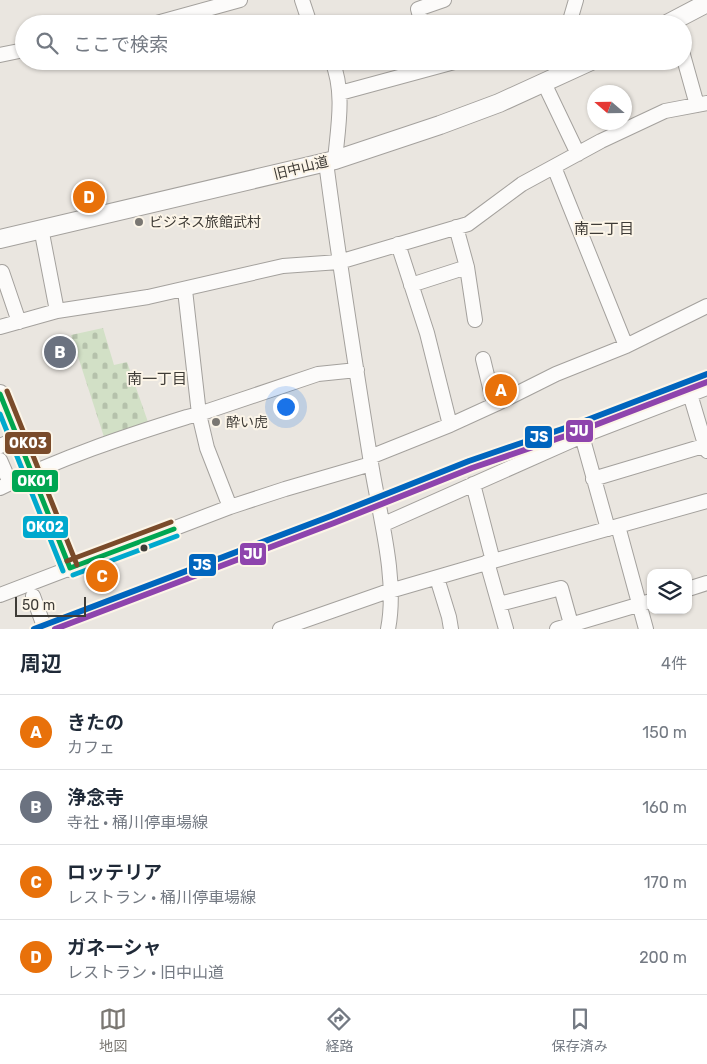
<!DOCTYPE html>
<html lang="ja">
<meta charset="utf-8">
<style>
:root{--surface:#fff;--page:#f6f6f7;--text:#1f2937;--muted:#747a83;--line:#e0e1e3;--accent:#7a7772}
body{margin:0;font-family:Rubik,"Noto Sans JP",sans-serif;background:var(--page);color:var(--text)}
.controls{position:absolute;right:15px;bottom:15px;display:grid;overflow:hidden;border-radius:10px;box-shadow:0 1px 4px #0004}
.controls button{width:45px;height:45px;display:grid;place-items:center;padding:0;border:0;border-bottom:1px solid var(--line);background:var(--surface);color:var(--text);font:25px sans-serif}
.compass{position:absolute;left:587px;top:85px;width:45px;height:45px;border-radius:50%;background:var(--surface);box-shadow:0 1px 4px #0004;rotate:290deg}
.scale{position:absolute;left:15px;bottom:12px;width:71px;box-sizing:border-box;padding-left:5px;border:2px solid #3e3b36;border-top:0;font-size:14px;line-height:18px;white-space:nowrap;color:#3e3b36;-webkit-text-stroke:4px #fcf5e8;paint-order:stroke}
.you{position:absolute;left:285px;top:406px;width:18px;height:18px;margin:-12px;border:4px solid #fff;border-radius:50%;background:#1a73e8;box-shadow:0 0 0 8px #1a73e833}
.badge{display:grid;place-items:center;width:32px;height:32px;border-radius:50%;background:var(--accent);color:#fff;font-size:16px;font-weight:700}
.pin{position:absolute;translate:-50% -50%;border:2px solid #fff;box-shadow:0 1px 5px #0006}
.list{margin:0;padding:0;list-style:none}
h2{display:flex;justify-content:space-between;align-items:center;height:65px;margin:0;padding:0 20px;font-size:21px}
h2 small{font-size:16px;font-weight:400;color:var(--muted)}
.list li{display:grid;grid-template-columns:32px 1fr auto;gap:15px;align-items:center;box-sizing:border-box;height:75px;padding:0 20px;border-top:1px solid var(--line)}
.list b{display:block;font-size:19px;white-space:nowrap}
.list p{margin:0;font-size:16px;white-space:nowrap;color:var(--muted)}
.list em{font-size:16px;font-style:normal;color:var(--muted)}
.icon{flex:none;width:28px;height:28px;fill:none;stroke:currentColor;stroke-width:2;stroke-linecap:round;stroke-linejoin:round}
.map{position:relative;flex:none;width:707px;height:629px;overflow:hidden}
.search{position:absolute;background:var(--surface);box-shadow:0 1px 4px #0004;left:15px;right:15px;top:15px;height:55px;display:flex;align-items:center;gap:12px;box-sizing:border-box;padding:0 18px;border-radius:28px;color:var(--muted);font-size:19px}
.sheet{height:365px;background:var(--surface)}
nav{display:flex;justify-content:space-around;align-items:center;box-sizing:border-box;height:70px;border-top:1px solid var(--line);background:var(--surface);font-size:14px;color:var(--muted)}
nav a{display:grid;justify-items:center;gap:2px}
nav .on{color:var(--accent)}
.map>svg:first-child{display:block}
</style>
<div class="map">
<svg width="707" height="629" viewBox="0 0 707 629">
<defs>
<pattern id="cemetery-stones" width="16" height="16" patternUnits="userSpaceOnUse" patternTransform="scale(1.25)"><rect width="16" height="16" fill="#d2e0c6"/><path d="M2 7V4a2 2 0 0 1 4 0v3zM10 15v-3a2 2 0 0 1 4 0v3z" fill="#b5c1ab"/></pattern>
</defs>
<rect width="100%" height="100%" fill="#eae6e0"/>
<path fill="url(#cemetery-stones)" d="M103,328L114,365L127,362L148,422L104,437L71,335Z"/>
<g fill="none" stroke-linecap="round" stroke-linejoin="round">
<defs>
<path id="minor" d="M302,0L310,24
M153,24L240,0
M422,24L418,9L444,0
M569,24L576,0
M0,55L24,50
M683,55L697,105
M332,61C345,92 338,127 335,160
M544,83L578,154
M340,93L458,61
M326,162C339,263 355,363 371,463C379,514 398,578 388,629
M554,167L626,346
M456,227L467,267L475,320
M41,228L57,311
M398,244L427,333L450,425
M2,272L19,322
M411,285L467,267
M185,290L199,414L207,448L230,507
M0,327L57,311L148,297L283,266L339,262L468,224L522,184L601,141L665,111L707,103
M483,359L494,404
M690,394L707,451
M582,436L608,529
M0,446L18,438
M370,457L450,425L496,404L556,374L626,346L707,306
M0,460L10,483
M593,479L707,445
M473,484L493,561
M0,488C60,458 123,437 187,417L199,414L318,374L357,370
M384,524L582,436L707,388
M618,526L646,629
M487,562L506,629
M437,578L449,617L451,629
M688,589L707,583
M0,595L230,507L285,489L371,464
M33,596L45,629
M499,604L561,588L571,624
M280,629L383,593L493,561L707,501
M557,629L651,601"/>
<path id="major" d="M667,24L707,3
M0,239L335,160L440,125L499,103L591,61
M0,394L70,568"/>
</defs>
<use href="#minor" stroke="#a4a19d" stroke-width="16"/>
<use href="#major" stroke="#a4a19d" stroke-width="20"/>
<use href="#minor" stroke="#fcfbfa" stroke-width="14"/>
<use href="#major" stroke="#fcfbfa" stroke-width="18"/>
<defs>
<path id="bus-1" d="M0,394L70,568
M70,568L174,529"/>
<path id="bus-2" d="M0,414L63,571
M73,575L177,536"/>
<path id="bus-3" d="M7,391L77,565
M67,561L171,522"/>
</defs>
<use href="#bus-1" stroke="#fcf5e8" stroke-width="9"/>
<use href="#bus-2" stroke="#fcf5e8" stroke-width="9"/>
<use href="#bus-3" stroke="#fcf5e8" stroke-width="9"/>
<use href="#bus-1" stroke="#00a651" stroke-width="5"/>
<use href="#bus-2" stroke="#00a9ce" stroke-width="5"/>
<use href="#bus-3" stroke="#7a4b2a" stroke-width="5"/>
<defs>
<path id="rail-1" d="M34,629L331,516L469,461L574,425L707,374"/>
<path id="rail-2" d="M55,629L334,523L472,468L577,432L707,382"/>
</defs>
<use href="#rail-1" stroke="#fcf5e8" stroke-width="10"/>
<use href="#rail-2" stroke="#fcf5e8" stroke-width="10"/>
<use href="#rail-1" stroke="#0065bd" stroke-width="6"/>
<use href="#rail-2" stroke="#8e44ad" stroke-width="6"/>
</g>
<g fill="#7a7772" stroke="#fcf5e8" stroke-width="2">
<circle cx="139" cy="222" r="5"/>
<circle cx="216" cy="422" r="5"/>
</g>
<circle fill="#3e3b36" stroke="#fcf5e8" stroke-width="2" cx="144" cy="548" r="4.5"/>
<g text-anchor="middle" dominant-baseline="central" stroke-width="4" stroke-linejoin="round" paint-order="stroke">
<g font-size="14" fill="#3e3b36" stroke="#fcf5e8">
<text transform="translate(301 168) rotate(-14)">旧中山道</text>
</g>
<g font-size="14" fill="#3e3b36" stroke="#fcf5e8" text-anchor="start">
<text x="149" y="222">ビジネス旅館武村</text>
<text x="226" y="422">酔い虎</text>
</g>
<g font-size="15" fill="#3e3b36" stroke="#fcf5e8">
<text x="604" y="229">南二丁目</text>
<text x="157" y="379">南一丁目</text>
</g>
</g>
<g stroke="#fcf5e8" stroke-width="2">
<rect x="565" y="419" width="29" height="24" rx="5" fill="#8e44ad"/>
<rect x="524" y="425" width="29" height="24" rx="5" fill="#0065bd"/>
<rect x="4" y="431" width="48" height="24" rx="5" fill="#7a4b2a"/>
<rect x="11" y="469" width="48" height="24" rx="5" fill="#00a651"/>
<rect x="22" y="515" width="47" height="24" rx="5" fill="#00a9ce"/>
<rect x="239" y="542" width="28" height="24" rx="5" fill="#8e44ad"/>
<rect x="188" y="553" width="29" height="24" rx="5" fill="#0065bd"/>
</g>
<g font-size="14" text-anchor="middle" font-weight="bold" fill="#fff">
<text x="579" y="436">JU</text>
<text x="539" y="442">JS</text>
<text x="28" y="448">OK03</text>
<text x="35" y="486">OK01</text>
<text x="45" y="532">OK02</text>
<text x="253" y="559">JU</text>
<text x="202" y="570">JS</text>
</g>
</svg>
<div class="controls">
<button><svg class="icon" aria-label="layers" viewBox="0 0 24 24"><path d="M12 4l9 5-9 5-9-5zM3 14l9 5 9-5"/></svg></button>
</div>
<svg class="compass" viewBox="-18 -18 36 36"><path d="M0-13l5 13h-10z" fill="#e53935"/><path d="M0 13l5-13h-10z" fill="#747a83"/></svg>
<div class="scale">50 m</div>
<div class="you"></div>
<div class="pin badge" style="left:501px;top:390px;background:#e8710a">A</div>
<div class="pin badge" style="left:60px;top:352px;background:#6b7280">B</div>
<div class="pin badge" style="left:102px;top:576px;background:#e8710a">C</div>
<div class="pin badge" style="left:89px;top:197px;background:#e8710a">D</div>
<div class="search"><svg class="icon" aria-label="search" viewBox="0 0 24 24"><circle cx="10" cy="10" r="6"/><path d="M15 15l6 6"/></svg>ここで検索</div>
</div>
<section class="sheet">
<h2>周辺<small>4件</small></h2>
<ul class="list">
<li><span class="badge" style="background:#e8710a">A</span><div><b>きたの</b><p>カフェ</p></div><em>150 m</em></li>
<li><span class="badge" style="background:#6b7280">B</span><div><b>浄念寺</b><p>寺社 · 桶川停車場線</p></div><em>160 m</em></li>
<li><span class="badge" style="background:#e8710a">C</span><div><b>ロッテリア</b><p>レストラン · 桶川停車場線</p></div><em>170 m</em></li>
<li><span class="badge" style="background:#e8710a">D</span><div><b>ガネーシャ</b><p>レストラン · 旧中山道</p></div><em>200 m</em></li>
</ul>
</section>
<nav>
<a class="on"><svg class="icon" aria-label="map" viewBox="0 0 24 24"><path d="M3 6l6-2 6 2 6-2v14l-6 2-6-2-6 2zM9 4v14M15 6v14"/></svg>地図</a>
<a><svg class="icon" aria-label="directions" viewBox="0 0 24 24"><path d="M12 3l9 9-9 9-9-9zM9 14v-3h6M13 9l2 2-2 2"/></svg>経路</a>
<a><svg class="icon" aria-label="saved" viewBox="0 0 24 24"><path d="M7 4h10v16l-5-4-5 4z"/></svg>保存済み</a>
</nav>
